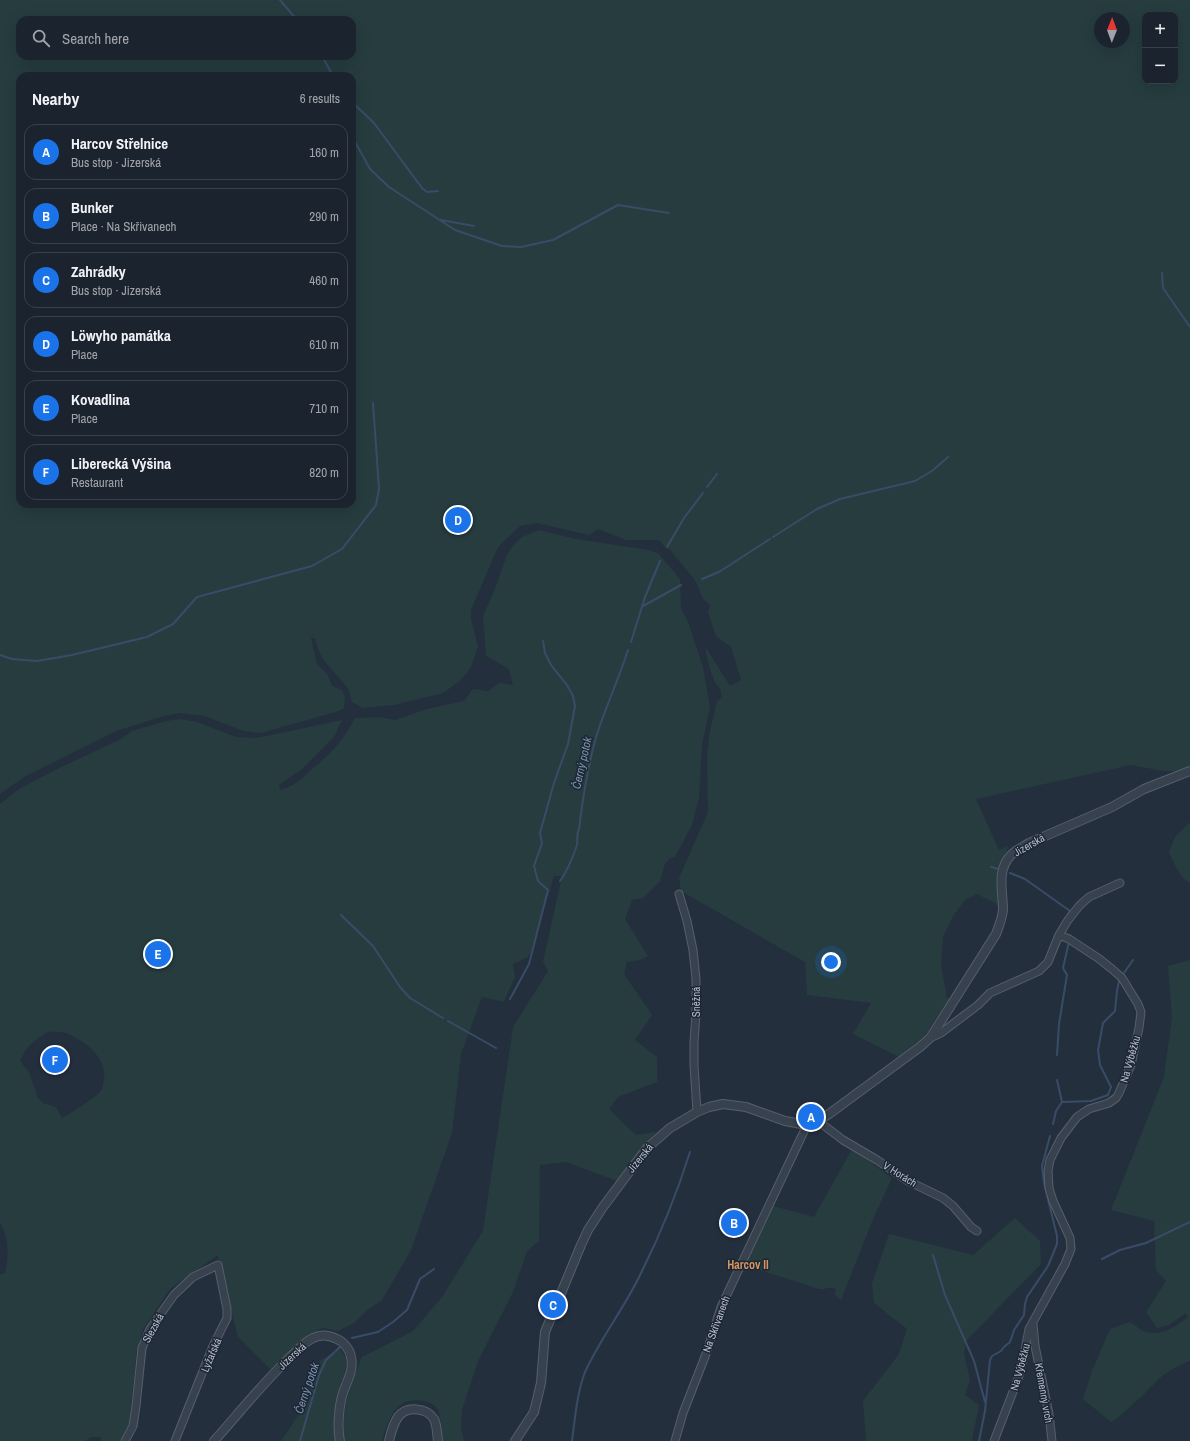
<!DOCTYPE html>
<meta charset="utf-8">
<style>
:root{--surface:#1b232e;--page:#242b36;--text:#f1f3f6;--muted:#a0a4aa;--line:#39404a;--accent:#1a73e8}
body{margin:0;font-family:"Archivo Narrow",sans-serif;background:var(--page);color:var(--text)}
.controls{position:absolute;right:12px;top:12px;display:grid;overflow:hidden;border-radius:8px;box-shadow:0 4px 16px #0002}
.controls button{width:36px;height:36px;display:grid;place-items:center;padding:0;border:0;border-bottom:1px solid var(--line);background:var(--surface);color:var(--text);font:20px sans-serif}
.compass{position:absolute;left:1094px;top:12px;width:36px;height:36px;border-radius:50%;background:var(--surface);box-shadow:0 4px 16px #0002;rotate:1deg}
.you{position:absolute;left:831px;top:962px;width:14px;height:14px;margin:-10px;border:3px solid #fff;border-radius:50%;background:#1a73e8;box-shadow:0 0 0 6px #1a73e833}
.badge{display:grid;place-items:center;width:26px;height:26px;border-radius:50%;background:var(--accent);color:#fff;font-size:13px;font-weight:700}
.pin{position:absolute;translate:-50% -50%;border:2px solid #fff;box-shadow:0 1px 4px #0006}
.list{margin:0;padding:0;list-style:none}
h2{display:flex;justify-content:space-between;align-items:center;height:52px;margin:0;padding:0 16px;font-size:17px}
h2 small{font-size:13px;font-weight:400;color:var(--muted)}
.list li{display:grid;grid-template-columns:26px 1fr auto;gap:12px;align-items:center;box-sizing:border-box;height:56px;margin:0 8px 8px;padding:0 8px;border:1px solid var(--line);border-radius:12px}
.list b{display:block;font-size:15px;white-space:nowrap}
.list p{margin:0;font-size:13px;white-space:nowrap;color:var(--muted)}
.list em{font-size:13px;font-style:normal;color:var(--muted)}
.icon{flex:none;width:22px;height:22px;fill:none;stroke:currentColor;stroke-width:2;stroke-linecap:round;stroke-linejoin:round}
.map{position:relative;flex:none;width:1190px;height:1441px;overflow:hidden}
.search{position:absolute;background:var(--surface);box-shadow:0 4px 16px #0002;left:16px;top:16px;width:340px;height:44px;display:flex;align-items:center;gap:10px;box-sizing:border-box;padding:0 14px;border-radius:12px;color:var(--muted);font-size:15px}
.panel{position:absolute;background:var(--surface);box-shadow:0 4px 16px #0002;left:16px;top:72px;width:340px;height:436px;border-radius:12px}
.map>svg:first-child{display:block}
</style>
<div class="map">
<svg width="1190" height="1441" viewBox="0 0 1190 1441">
<rect width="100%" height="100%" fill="#242f3e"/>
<path fill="#263c3f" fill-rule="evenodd" d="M0,0H1190V767L1180,771H1163L1131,765L976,799L999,850L1008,846C1006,856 1000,861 998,870C996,882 997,896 999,908L995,903L977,894L965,900L953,916L943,937L941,965L947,998H950L925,1035L901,1058L853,1034L871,1003L807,995L805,962L681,891L679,878L708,812L707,754L710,731L717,701L722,698L720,688C711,681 707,657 705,646L730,686L741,680L731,647L716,636L708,612L710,605L703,599L695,580L670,550L664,546L659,540H626L598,529L589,535L537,523L520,526L498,547L471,610V619L478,647L471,667L461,680L443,693L394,705L363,708L352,702C351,697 349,691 347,687C333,669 320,662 315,638H311L317,664L328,675L332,686L342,690L345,697L344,708L339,711L261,733L244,731L204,716L180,713L164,716L116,731L24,777L0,794ZM1145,15H1175V81H1145ZM1100,18H1124V42H1100ZM20,20H352V56H20ZM20,76H352V504H20Z
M539,530L576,539L648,550L658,553L680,579L681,608L688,622L703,667L710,707L702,745L699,798L692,825L675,857L670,858L665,864L660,881L643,898L632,900L625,919L648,956L640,960L627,962L624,974L652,1015L635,1040L657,1057V1082L618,1097L609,1109L636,1135L656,1132L647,1141L617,1181L566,1162L540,1165L539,1241L527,1251L513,1292L478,1361L462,1410L461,1427L464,1441H442C441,1434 441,1416 438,1410C435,1404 429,1402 423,1401C394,1396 389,1420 382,1441H345C339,1413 352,1383 362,1357L413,1331L442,1297L483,1231L513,1027L548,971L543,962L562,876H554L532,950L528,957L513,964L515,977L504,1002L482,997L461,1054L452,1133L411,1250L382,1300L366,1311L354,1323L338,1331L323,1328L307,1335L270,1369L238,1337L218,1255L170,1289L143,1329L137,1350L129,1424L120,1441H102L100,1437H91L85,1441H0V1275L5,1273C9,1254 9,1239 0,1222V804L19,789L55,770L121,739L132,731L166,721L179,719L197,722L236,737L257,738L342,720L334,737L302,769L279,785L280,790C295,786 300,780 311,770C331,754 343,741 355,718L379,717L395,720L427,709L464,701L473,689L488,691L499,683L513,685L509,669L486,656L483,616L495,589L507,555L512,547L522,537ZM48,1032C54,1032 62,1031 69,1034C87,1043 107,1058 104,1080C103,1083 103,1086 102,1089C98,1097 72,1112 62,1118L57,1109L55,1107L43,1103L38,1098L29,1072L20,1061C25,1048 35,1039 48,1032Z
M1190,822V883C1179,877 1174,863 1169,852L1175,837Z
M1190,960V1361L1178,1366L1163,1375L1140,1398L1116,1419L1111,1422L1083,1399L1092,1371L1110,1329L1130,1322C1135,1325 1141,1331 1147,1332C1162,1336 1177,1326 1188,1317L1186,1313L1169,1325L1157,1328L1146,1312L1166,1281L1156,1270L1154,1221L1111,1210L1164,1077L1172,1017L1168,966Z
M852,1149L892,1178L873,1219L841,1300L835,1295L836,1290C830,1285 826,1290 819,1289L744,1265L773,1206L814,1217Z
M1015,1218L1040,1241L1041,1264L967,1340L964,1353L970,1380L965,1395L979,1405L972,1441H866L863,1401L899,1354L907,1329L874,1303L872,1284L889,1234L973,1255Z
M339,1349C342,1351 345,1355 346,1359C347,1369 341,1384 338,1393C335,1409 335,1425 337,1441H281L303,1408L309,1380L321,1360Z"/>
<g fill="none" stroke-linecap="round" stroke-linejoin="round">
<path stroke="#394c67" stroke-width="2" d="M280,0L297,20
M322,56L333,76
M352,102L374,123L422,188L427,192L438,191
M352,135L353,138L370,169L389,187L455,230L502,246L521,247L553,240L618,205L669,213
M441,220L474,226
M1162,273L1163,288L1190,327
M707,487L717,474
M773,537L817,509L840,499L915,481L932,471L948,457
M667,547L684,518L703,493
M702,579L719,572L770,539
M643,606L681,585
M631,642L645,597L660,561
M0,655L12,659L37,661L72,655L147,637L173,624L197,597L312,566L342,549L376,505L379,489L373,403
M991,867L998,869
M1010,873L1025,879L1070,911L1066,918
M560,881C568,870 573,857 577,845C578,839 576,835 579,829C583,796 588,763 598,731C607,704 619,678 628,650
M341,915L373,946L400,987L410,998L443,1018
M1124,973L1133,960
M510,999L529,964L548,890L538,881L534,866L542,843L540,833L554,783L568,744L575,706L573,696L567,685L551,665L545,653L543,641
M448,1021L496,1048
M1057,1055L1059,1024L1067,975L1063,968L1069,942
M1057,1080L1062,1102
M1053,1124L1056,1111L1062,1102L1091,1101L1108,1095L1111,1087L1100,1065L1098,1050L1103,1023L1115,1011L1117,991L1119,981
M933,1255L945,1295L974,1361L985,1402
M1102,1259L1120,1250L1146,1243L1190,1222
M352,1338L378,1332L393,1322L407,1310L420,1279L434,1269
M300,1441L319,1375L326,1360L341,1346
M572,1441C575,1418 577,1393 585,1372C601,1337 626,1306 642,1271C661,1233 677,1193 690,1152
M979,1441L985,1411L990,1360L992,1356L1001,1351L1004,1347L1010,1342L1014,1330L1024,1315L1025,1304L1027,1297L1048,1266L1057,1244V1236L1044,1183L1042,1166L1050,1136"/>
<defs>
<path id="minor" d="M679,894L687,921L693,950L696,979V1014L694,1042V1065L697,1112
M930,1038L941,1033L978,1005L990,993L1039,971L1048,962L1059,935L1068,920L1080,905L1089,897L1120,883
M818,1121L843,1140L877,1160L908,1181L943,1198L953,1206L971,1227L977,1231
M1033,1324L1035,1346L1049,1414L1052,1441
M125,1441L133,1426L136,1406L142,1348L150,1329L174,1295L193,1277L218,1265L227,1309V1318L213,1346L175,1441
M675,1441L683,1413L706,1354L721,1307L807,1125
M994,1441L1019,1376L1024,1355L1029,1329L1065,1264L1071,1249L1070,1238L1053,1201L1049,1188L1048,1171L1050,1160L1061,1138L1077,1117L1089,1109L1109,1103L1116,1098L1119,1093L1131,1065L1139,1028L1141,1012L1138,1004L1122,978L1112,969L1098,958L1069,939L1059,935"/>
<path id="tertiary" d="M214,1441C239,1413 263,1383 290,1357C297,1351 304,1342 313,1338C321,1334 329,1335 337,1339C344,1342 350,1350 351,1357C354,1370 347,1381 343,1393C339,1405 337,1428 340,1441
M389,1441C391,1433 393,1424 398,1417C406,1406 426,1407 434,1419C437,1425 437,1434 438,1441
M515,1441L534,1412L541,1383L545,1332L581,1245L588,1230L603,1207L647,1148L670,1128L697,1112L709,1107L723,1104L746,1107L785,1121L807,1125L818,1121L829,1114L920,1047L930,1038L936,1029L996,934C999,926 1002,919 1003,910C1003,891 996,871 1011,855C1016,850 1023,847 1029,843L1112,807L1144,789L1190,771"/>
</defs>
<use href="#minor" stroke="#565f6c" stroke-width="9"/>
<use href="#tertiary" stroke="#565f6c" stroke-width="10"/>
<use href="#minor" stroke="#38414e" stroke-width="7"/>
<use href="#tertiary" stroke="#38414e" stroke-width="8"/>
</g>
<g text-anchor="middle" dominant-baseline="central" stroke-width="3" stroke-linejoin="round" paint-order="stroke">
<g font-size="11" fill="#b4bcc9" stroke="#1d2633">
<text transform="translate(1029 845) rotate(-30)">Jizerská</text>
<text transform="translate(696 1002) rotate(-90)">Sněžná</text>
<text transform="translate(1130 1059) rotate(-74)">Na Výběžku</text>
<text transform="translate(640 1158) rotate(-51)">Jizerská</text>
<text transform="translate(900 1174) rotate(32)">V Horách</text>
<text transform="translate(716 1324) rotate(-70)">Na Skřivanech</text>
<text transform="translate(153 1328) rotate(-61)">Slezská</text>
<text transform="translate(211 1355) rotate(-67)">Lyžařská</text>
<text transform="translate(292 1356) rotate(-43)">Jizerská</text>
<text transform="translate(1020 1367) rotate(-75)">Na Výběžku</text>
<text transform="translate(1044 1393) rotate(80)">Křemenný vrch</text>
</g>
<g font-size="12" font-style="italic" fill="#7c92b1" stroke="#1d2633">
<text transform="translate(582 763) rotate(-77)">Černý potok</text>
<text transform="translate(307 1388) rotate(-71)">Černý potok</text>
</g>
<g font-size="12" font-weight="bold" fill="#d59563" stroke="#1d2633">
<text x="748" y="1265">Harcov II</text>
</g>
</g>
</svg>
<div class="controls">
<button>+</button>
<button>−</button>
</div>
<svg class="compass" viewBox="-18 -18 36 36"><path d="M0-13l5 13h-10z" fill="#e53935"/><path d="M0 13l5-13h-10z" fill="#a0a4aa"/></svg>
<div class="you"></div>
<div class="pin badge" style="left:811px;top:1117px">A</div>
<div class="pin badge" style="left:734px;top:1223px">B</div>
<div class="pin badge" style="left:553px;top:1305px">C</div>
<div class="pin badge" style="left:458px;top:520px">D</div>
<div class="pin badge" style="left:158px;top:954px">E</div>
<div class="pin badge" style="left:55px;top:1060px">F</div>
<div class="search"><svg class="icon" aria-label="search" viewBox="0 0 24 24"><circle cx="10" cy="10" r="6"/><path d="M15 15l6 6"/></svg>Search here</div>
<section class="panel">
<h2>Nearby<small>6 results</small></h2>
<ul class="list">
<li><span class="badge">A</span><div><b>Harcov Střelnice</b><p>Bus stop · Jizerská</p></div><em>160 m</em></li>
<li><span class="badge">B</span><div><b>Bunker</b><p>Place · Na Skřivanech</p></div><em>290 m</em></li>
<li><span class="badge">C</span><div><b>Zahrádky</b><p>Bus stop · Jizerská</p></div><em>460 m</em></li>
<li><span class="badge">D</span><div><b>Löwyho památka</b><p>Place</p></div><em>610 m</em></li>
<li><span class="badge">E</span><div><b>Kovadlina</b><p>Place</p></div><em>710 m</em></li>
<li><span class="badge">F</span><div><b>Liberecká Výšina</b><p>Restaurant</p></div><em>820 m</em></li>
</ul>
</section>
</div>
